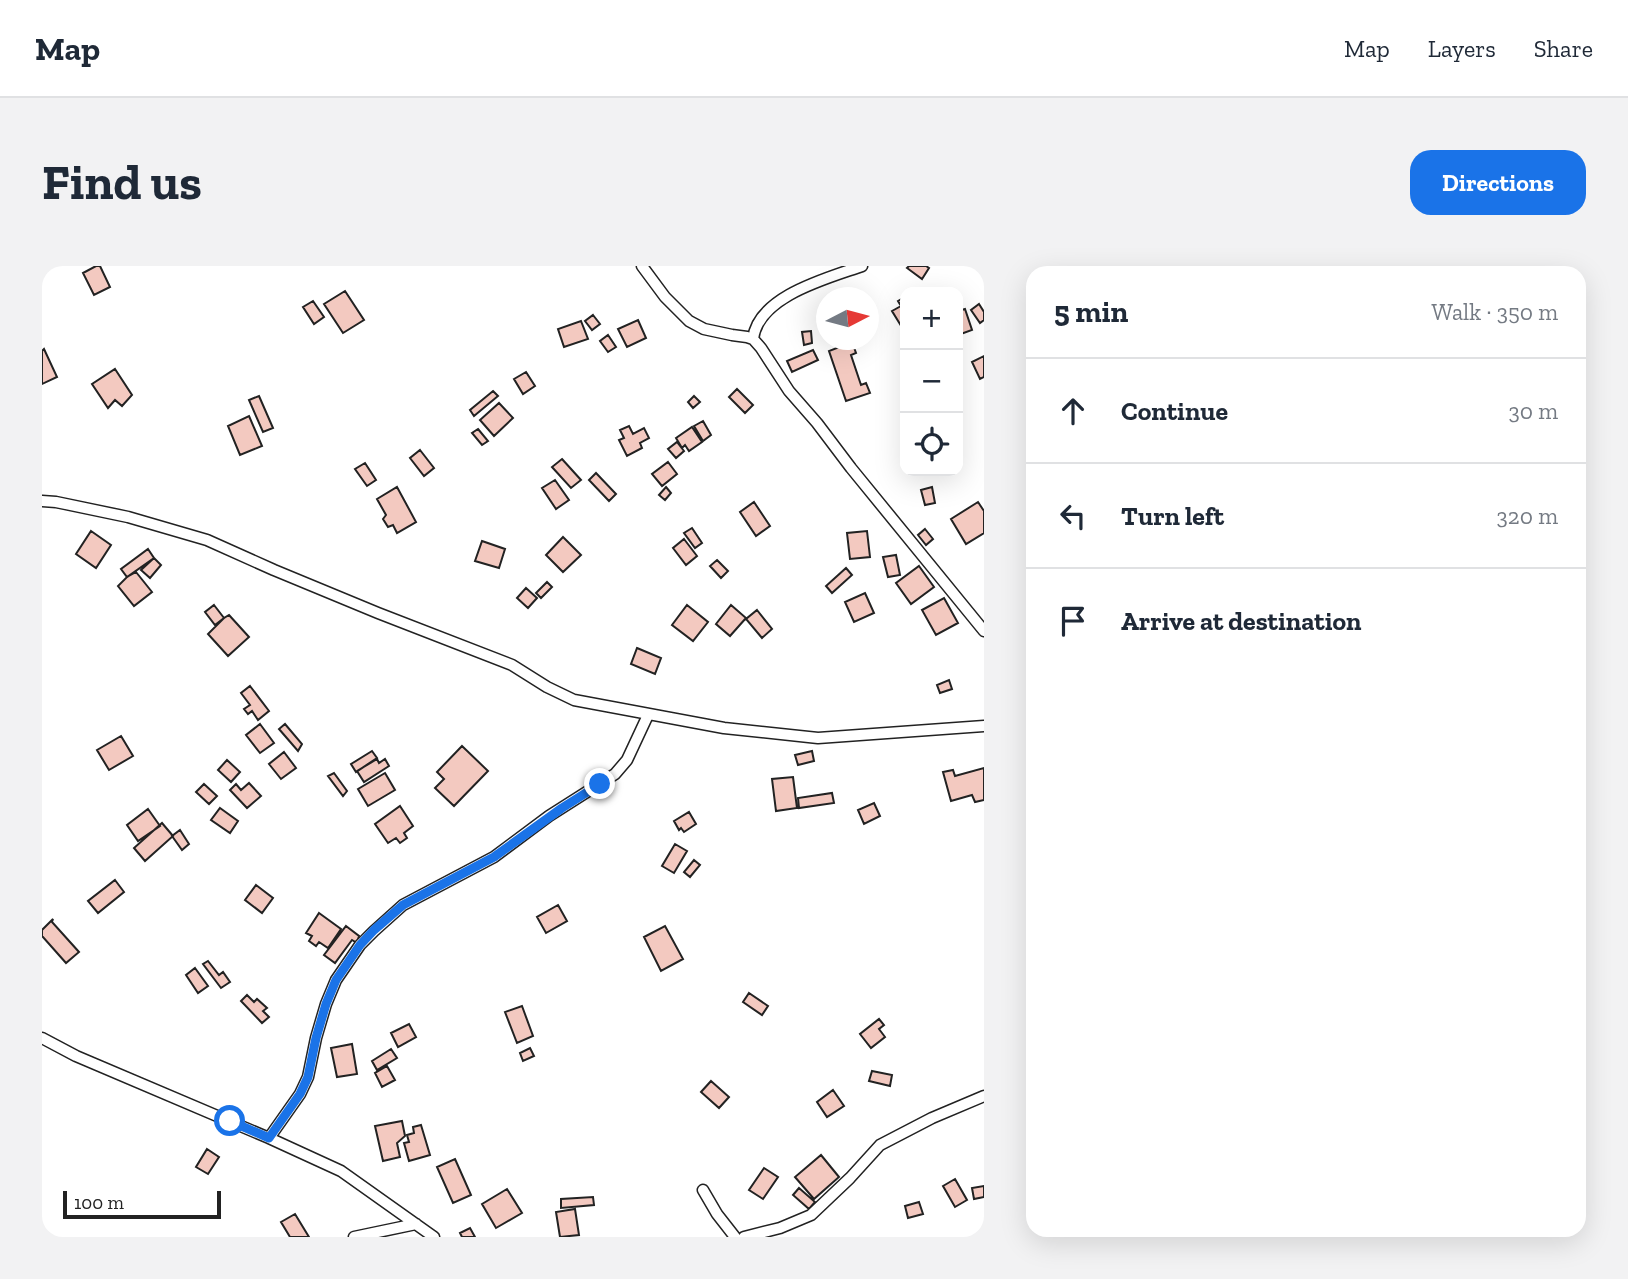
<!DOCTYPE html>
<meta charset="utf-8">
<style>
:root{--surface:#fff;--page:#f2f2f3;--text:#1f2937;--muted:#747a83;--line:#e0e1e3;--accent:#1a73e8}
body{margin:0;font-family:"Zilla Slab",serif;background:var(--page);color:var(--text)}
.controls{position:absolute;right:21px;top:21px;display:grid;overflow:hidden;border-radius:14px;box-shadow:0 7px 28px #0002}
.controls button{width:63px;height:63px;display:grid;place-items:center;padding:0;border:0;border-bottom:2px solid var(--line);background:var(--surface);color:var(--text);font:35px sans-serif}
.compass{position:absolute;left:774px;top:21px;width:63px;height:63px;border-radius:50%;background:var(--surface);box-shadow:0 7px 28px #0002;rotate:84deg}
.scale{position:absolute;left:21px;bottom:18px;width:158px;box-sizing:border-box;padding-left:7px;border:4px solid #222;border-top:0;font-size:19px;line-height:24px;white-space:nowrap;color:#222;-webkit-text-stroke:5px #fff;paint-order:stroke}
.stop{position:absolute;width:21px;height:21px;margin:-16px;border:5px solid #1a73e8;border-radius:50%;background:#fff}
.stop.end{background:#1a73e8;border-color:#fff;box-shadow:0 2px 7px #0008}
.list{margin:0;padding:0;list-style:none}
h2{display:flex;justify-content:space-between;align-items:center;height:91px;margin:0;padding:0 28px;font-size:30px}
h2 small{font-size:23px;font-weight:400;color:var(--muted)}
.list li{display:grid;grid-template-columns:46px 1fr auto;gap:21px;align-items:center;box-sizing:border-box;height:105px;padding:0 28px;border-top:2px solid var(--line)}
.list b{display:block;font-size:26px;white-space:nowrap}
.list em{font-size:23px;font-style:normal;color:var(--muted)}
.icon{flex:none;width:38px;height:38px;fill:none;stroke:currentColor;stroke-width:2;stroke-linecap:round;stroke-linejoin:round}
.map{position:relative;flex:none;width:942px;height:971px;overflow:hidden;border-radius:21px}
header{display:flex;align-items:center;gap:42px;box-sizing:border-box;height:98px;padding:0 35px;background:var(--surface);border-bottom:2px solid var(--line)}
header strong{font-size:33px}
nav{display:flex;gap:38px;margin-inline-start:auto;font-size:24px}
.intro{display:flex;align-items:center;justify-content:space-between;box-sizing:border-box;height:168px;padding:0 42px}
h1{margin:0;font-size:49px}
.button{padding:18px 32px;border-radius:21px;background:var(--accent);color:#fff;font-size:24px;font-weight:700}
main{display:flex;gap:42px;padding:0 42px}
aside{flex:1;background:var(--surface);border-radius:21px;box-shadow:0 7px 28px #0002}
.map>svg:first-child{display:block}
</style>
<header>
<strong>Map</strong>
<nav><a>Map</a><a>Layers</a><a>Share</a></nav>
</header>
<div class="intro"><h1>Find us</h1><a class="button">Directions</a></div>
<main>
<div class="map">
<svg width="942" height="971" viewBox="0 0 942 971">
<rect width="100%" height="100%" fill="#fff"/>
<path fill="#f3c9c0" stroke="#222" stroke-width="2" d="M54,0H58L68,21L52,29L41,7Z
M867,0H884L887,2L880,13L865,2Z
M303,25L322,54L301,67L282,38Z
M863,31V62L861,63L850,45L859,40L856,35Z
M271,35L282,51L272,58L261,41Z
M937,38L942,46V54L938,57L929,44Z
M923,43L930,64L916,69V45Z
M551,49L558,58L550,64L543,55Z
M596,54L604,72L585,81L576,63Z
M539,55L546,73L522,81L516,63Z
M769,65L770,77L762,79L760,66Z
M566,69L574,81L566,86L558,75Z
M810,76L814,87L809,89L819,119L824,117L828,127L804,135L787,85Z
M2,83L15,111L0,118V85Z
M771,84L776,94L750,106L745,95Z
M942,90V111L938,113L930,96Z
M73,103L90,129L80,140L73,134L66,142L50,118Z
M484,106L493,120L481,128L472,113Z
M695,123L711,139L703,147L687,131Z
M451,125L456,130L432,150L428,144Z
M217,130L231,162L221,166L207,134Z
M652,130L658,136L651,142L646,136Z
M457,137L471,152L452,170L438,154Z
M207,150L220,180L198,189L186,160Z
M661,155L669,169L661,175L652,160Z
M587,160L591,168L602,162L607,172L598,177L600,182L585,190L577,174L582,172L578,164Z
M650,161L660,176L647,185L643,179L640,182L634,172Z
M436,163L446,175L440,179L430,167Z
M635,176L642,185L634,192L626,183Z
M378,184L392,202L382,210L368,192Z
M520,193L539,214L529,222L510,201Z
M626,196L635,208L620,220L610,208Z
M323,197L334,214L325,220L313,203Z
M554,207L574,228L567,235L547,214Z
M513,214L527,234L514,243L500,222Z
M355,221L374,256L355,267L351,259L346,261L341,253L344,249L335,233Z
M624,221L629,227L623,234L617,229Z
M890,221L893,237L883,239L879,224Z
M712,236L728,260L714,270L698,246Z
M936,236L942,245V267L924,278L909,253Z
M650,262L660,277L653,282L642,267Z
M883,263L891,273L884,279L876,269Z
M49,265L69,279L54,302L34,288Z
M825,265L828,291L808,293L805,267Z
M521,271L539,289L521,306L504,289Z
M642,273L655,290L644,299L631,282Z
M440,275L463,283L457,302L433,295Z
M106,283L112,292L85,311L79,303Z
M854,289L858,309L846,311L841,291Z
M112,292L119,299L108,312L99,304Z
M675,294L686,305L679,312L668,300Z
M877,300L892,321L869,338L854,317Z
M804,302L810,309L790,327L784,320Z
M94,306L110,326L92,340L76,320L85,311Z
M505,316L510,321L499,332L494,327Z
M484,322L495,332L486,342L475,332Z
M823,327L832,347L812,356L803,336Z
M902,332L916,357L894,369L880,344Z
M172,339L182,352L173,359L163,346Z
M645,339L666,356L651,375L630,359Z
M689,339L704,352L688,370L674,358Z
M715,344L730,363L720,372L704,353Z
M187,349L207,371L186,390L166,368L182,352Z
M595,382L619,392L613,408L589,398Z
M907,414L910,423L898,427L895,419Z
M208,420L227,445L216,454L210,445L206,448L202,443L208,439L199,427Z
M218,458L232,477L218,487L204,469Z
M243,458L260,478L256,485L237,463Z
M79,470L91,490L67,504L55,484Z
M420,480L446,505L412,540L393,522L402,513L395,506Z
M330,485L335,492L314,506L309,498Z
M770,485L772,495L756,499L753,489Z
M242,486L254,502L239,513L227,498Z
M335,493L337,497L343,493L347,500L322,516L315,505Z
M185,494L198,506L189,516L176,504Z
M942,502V534L933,536L930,529L909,535L901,506L911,504L913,510Z
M292,507L305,525L301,530L286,510Z
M343,507L353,524L326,540L316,523Z
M751,511L755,542L734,545L730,513Z
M207,517L219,530L205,542L188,524L194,518L199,524Z
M162,518L175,530L167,538L154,526Z
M790,527L792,537L757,542L756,532Z
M832,537L838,550L822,558L816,544Z
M358,540L371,560L362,567L365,572L358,577L354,572L346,577L333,558Z
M178,542L196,555L188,567L169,554Z
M106,543L118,560L96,575L85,559Z
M647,546L654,558L642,566L639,562L637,564L632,555Z
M120,557L131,570L103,595L92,582Z
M138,564L147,578L140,584L130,570Z
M633,578L645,585L632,607L620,600Z
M652,594L658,599L648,611L642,606Z
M73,614L82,626L56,647L46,635Z
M214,619L231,632L220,647L203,634Z
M516,639L525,655L504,667L495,651Z
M277,647L299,663L286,682L277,676L274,680L267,675L270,670L264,667Z
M11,653L10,656L37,686L24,697L0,670V664Z
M304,660L317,670L315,677L310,674L293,697L282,689Z
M623,660L641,693L619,705L602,671Z
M166,695L177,709L181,706L188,716L179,722L161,698Z
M153,702L166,720L156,727L144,709Z
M707,727L726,740L720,749L701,736Z
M205,729L212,736L215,733L225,742L221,745L227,751L220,757L199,735Z
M480,740L491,770L475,777L463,746Z
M837,753L842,759L837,763L843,771L829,782L818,768Z
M367,758L374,771L356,781L349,767Z
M310,778L315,808L295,811L289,782Z
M488,782L492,790L481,795L478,787Z
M349,783L355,792L335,804L330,795Z
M345,800L353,814L340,821L333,807Z
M830,805L850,809L848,820L827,815Z
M669,815L687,831L677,842L659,826Z
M791,824L802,840L785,851L775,836Z
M360,855L363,870L355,877L358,891L341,895L333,860Z
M379,859L388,889L367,895L362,877L367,876L365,869L372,867L371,861Z
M165,883L177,891L166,908L154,901Z
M779,889L797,911L772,933L753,911Z
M413,893L429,929L411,937L395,901Z
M722,902L736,911L721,933L707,924Z
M913,913L925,934L913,941L901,920Z
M942,920V931L932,933L930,922Z
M757,922L773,936L767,943L751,929Z
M465,923L480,947L454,962L440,938Z
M551,931L552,939L519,942V933Z
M877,936L881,948L866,952L863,940Z
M533,943L537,969L518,971L514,946Z
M253,948L267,971H248L239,956Z
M428,962L433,971H420L418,967Z"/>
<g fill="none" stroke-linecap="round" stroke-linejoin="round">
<defs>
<path id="minor" d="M600,0L623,31L647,55L662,63L690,69L705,71L711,73L719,82L747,125L775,157L809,202L942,365
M711,73C716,30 786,12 820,0
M0,235L14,236L86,251L165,274L232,304L336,347L470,399L505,421L532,434L682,462L776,472L942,460
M0,772L34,790L227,872L299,905L392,971
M227,872L258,828L266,811L274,772L284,738L294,714L318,679L332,665L361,639L452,591L507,550L573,508L585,494L606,449
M661,924L675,948L693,971
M312,971L374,958
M702,971L738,962L769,949L808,912L838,879L890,852L942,830"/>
</defs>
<use href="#minor" stroke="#222" stroke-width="13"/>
<use href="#minor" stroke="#fff" stroke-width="10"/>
</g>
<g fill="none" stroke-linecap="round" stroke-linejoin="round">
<path stroke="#1a73e8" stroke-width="9" d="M188,855L227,872L258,828L266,811L274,772L284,738L294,714L318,679L332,664L361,639L452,591L520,542L558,518"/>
</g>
</svg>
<div class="controls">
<button>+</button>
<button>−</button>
<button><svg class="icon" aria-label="locate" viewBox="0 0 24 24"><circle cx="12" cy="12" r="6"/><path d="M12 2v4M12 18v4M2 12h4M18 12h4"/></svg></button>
</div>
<svg class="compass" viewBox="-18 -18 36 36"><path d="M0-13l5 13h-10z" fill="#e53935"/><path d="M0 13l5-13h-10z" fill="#747a83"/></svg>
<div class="scale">100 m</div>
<div class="stop" style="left:188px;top:855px"></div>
<div class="stop end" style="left:558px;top:518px"></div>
</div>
<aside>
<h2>5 min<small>Walk · 350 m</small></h2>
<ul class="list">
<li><svg class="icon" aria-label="ahead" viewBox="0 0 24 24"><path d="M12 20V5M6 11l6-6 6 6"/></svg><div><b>Continue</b></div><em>30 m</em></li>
<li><svg class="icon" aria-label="left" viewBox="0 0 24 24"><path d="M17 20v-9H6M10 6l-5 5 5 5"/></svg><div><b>Turn left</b></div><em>320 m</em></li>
<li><svg class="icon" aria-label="arrive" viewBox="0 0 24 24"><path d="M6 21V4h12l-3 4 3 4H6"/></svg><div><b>Arrive at destination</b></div></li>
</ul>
</aside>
</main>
